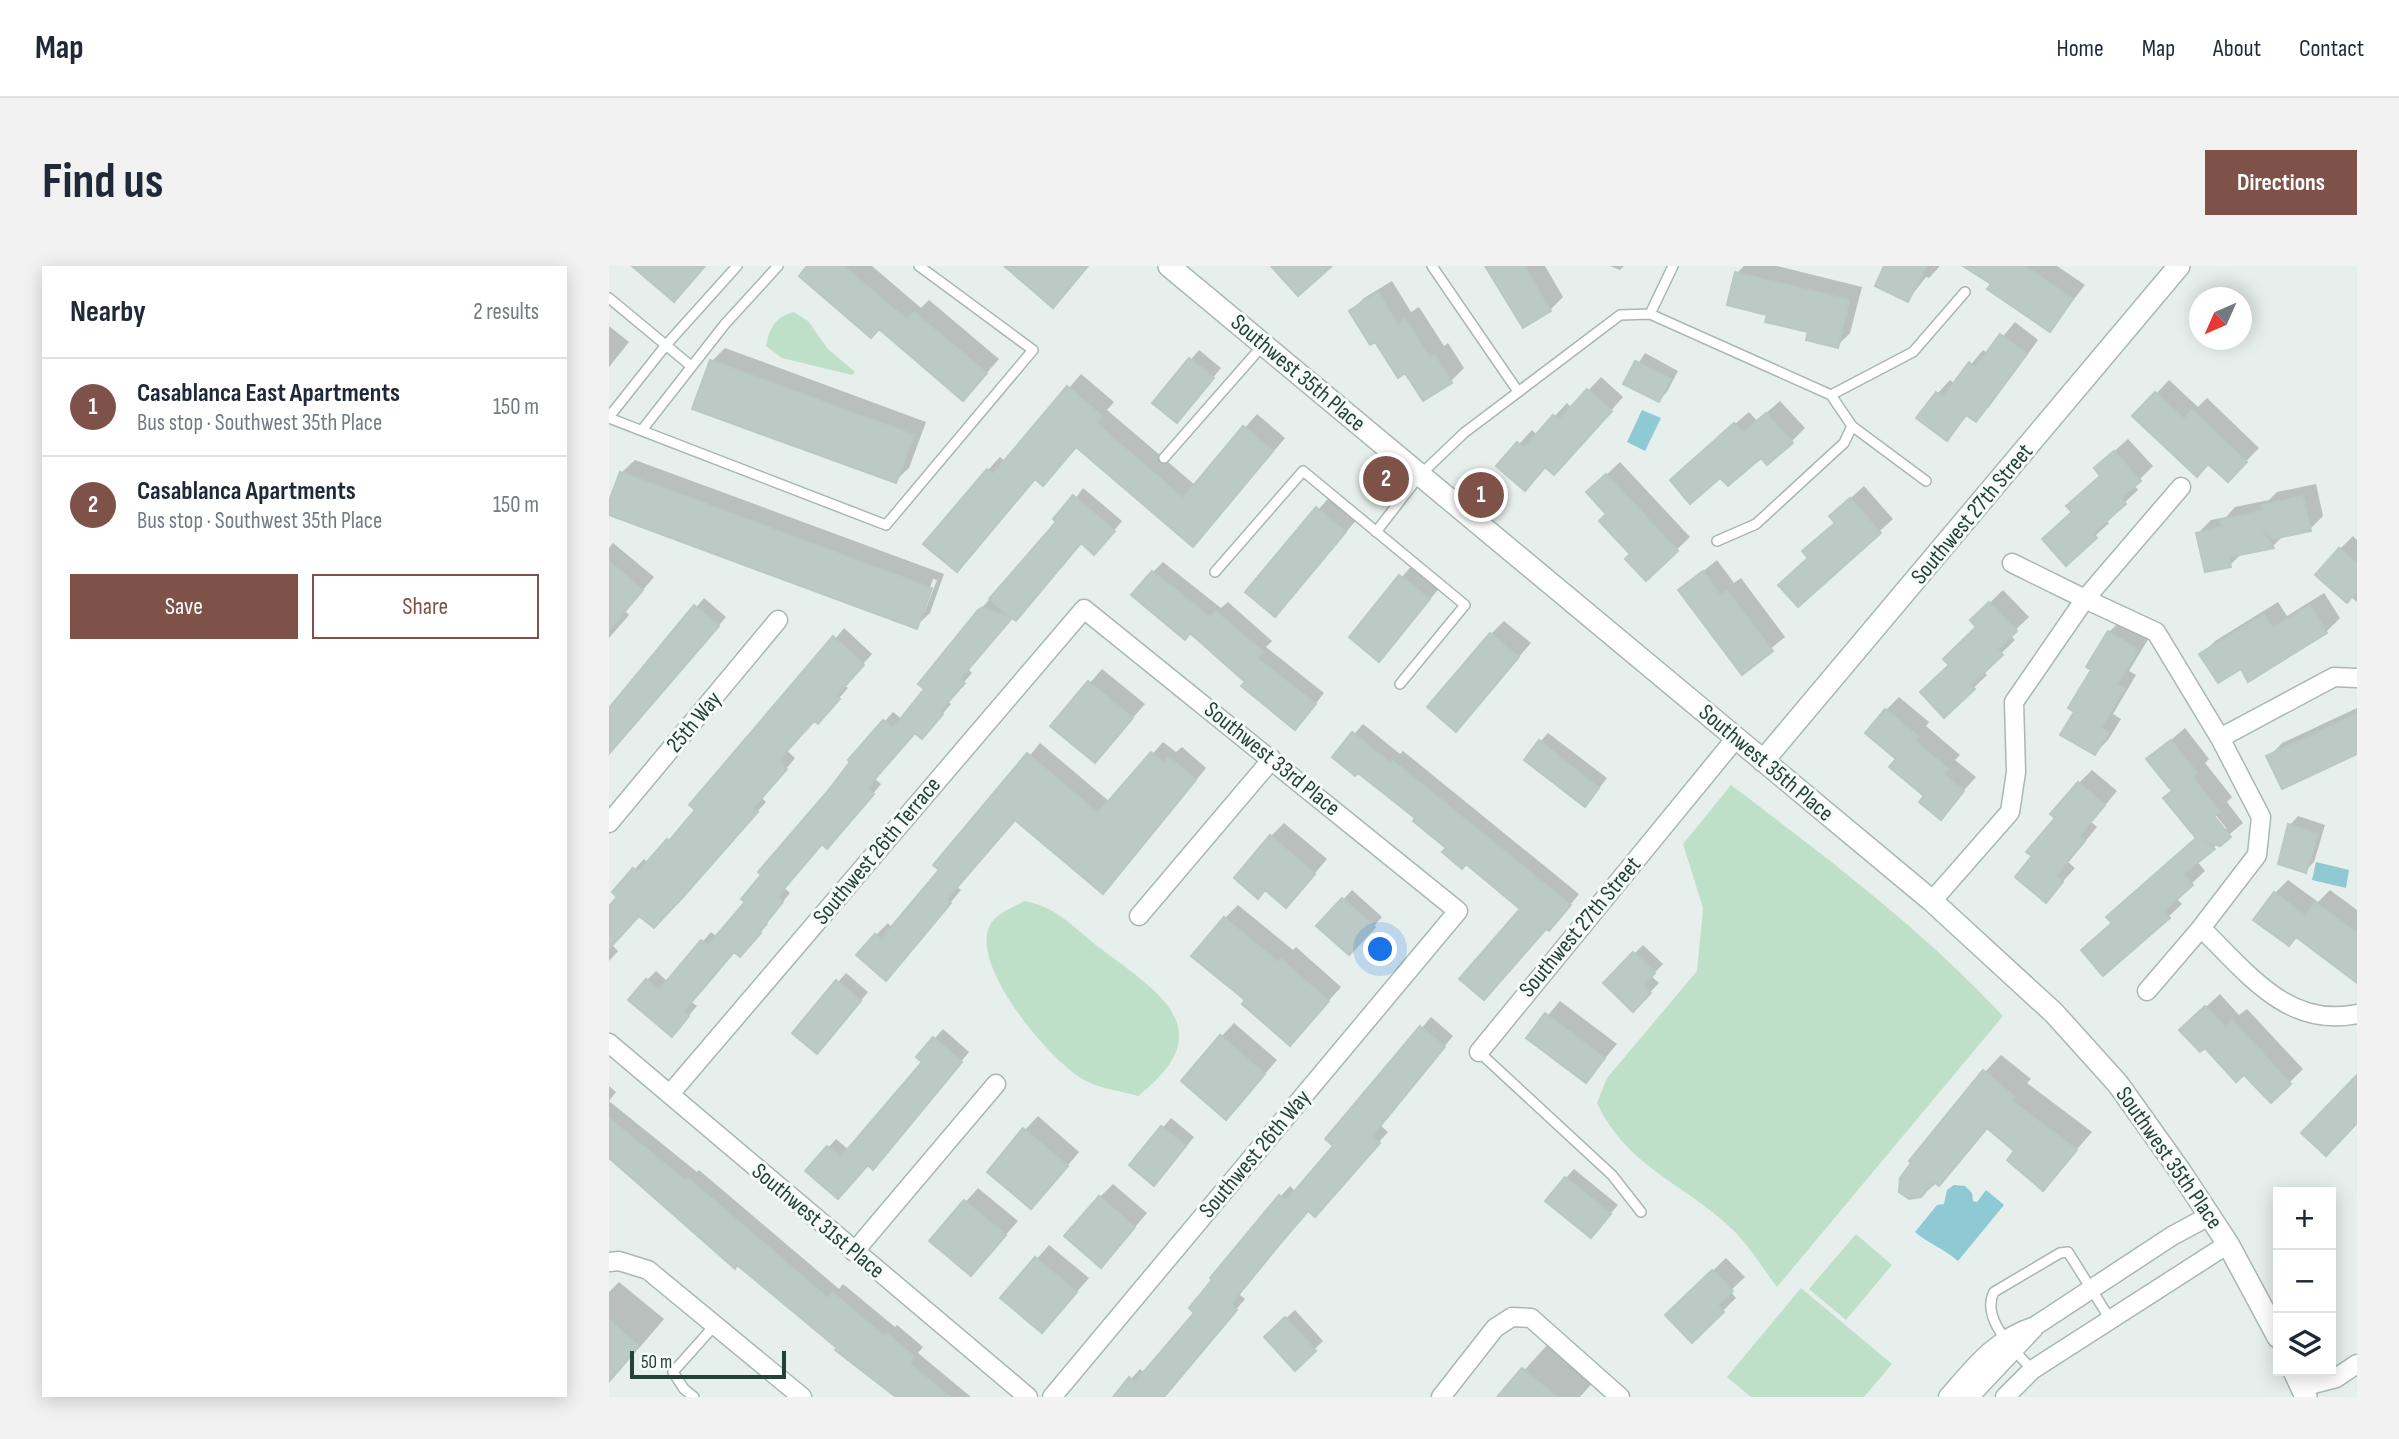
<!DOCTYPE html>
<meta charset="utf-8">
<style>
:root{--surface:#fff;--page:#f2f2f3;--text:#1f2937;--muted:#747a83;--line:#e0e1e3;--accent:#7f5249}
body{margin:0;font-family:"Sofia Sans Condensed",sans-serif;background:var(--page);color:var(--text)}
.controls{position:absolute;right:21px;bottom:21px;display:grid;overflow:hidden;border-radius:0px;box-shadow:0 4px 18px #0003}
.controls button{width:63px;height:63px;display:grid;place-items:center;padding:0;border:0;border-bottom:2px solid var(--line);background:var(--surface);color:var(--text);font:35px sans-serif}
.compass{position:absolute;left:1580px;top:21px;width:63px;height:63px;border-radius:50%;background:var(--surface);box-shadow:0 4px 18px #0003;rotate:225deg}
.scale{position:absolute;left:21px;bottom:18px;width:156px;box-sizing:border-box;padding-left:7px;border:4px solid #24423a;border-top:0;font-size:19px;line-height:24px;white-space:nowrap;color:#24423a;-webkit-text-stroke:5px #f7fbf9;paint-order:stroke}
.you{position:absolute;left:772px;top:684px;width:24px;height:24px;margin:-18px;border:5px solid #fff;border-radius:50%;background:#1a73e8;box-shadow:0 0 0 10px #1a73e833}
.badge{display:grid;place-items:center;width:46px;height:46px;border-radius:50%;background:var(--accent);color:#fff;font-size:23px;font-weight:700}
.pin{position:absolute;translate:-50% -50%;border:4px solid #fff;box-shadow:0 2px 7px #0006}
.list{margin:0;padding:0;list-style:none}
h2{display:flex;justify-content:space-between;align-items:center;height:91px;margin:0;padding:0 28px;font-size:30px}
h2 small{font-size:23px;font-weight:400;color:var(--muted)}
.list li{display:grid;grid-template-columns:46px 1fr auto;gap:21px;align-items:center;box-sizing:border-box;height:98px;padding:0 28px;border-top:2px solid var(--line)}
.list b{display:block;font-size:26px;white-space:nowrap}
.list p{margin:0;font-size:23px;white-space:nowrap;color:var(--muted)}
.list em{font-size:23px;font-style:normal;color:var(--muted)}
.actions{display:flex;gap:14px;padding:21px 28px}
.actions a{flex:1;padding:16px 0;border:2px solid var(--accent);border-radius:0px;text-align:center;font-size:24px;color:var(--accent)}
.actions .main{background:var(--accent);color:#fff}
.icon{flex:none;width:38px;height:38px;fill:none;stroke:currentColor;stroke-width:2;stroke-linecap:round;stroke-linejoin:round}
.map{position:relative;flex:none;width:1748px;height:1131px;overflow:hidden;border-radius:0px}
header{display:flex;align-items:center;gap:42px;box-sizing:border-box;height:98px;padding:0 35px;background:var(--surface);border-bottom:2px solid var(--line)}
header strong{font-size:33px}
nav{display:flex;gap:38px;margin-inline-start:auto;font-size:24px}
.intro{display:flex;align-items:center;justify-content:space-between;box-sizing:border-box;height:168px;padding:0 42px}
h1{margin:0;font-size:49px}
.button{padding:18px 32px;border-radius:0px;background:var(--accent);color:#fff;font-size:24px;font-weight:700}
main{display:flex;gap:42px;padding:0 42px}
aside{flex:1;background:var(--surface);border-radius:0px;box-shadow:0 4px 18px #0003}
.map>svg:first-child{display:block}
</style>
<header>
<strong>Map</strong>
<nav><a>Home</a><a>Map</a><a>About</a><a>Contact</a></nav>
</header>
<div class="intro"><h1>Find us</h1><a class="button">Directions</a></div>
<main>
<aside>
<h2>Nearby<small>2 results</small></h2>
<ul class="list">
<li><span class="badge">1</span><div><b>Casablanca East Apartments</b><p>Bus stop · Southwest 35th Place</p></div><em>150 m</em></li>
<li><span class="badge">2</span><div><b>Casablanca Apartments</b><p>Bus stop · Southwest 35th Place</p></div><em>150 m</em></li>
</ul>
<div class="actions"><a class="main">Save</a><a>Share</a></div>
</aside>
<div class="map">
<svg width="1748" height="1131" viewBox="0 0 1748 1131">
<rect width="100%" height="100%" fill="#e6efeb"/>
<path fill="#bfe0c8" d="M185,46L199,55L219,83L246,106L243,109L173,92L157,80C161,61 166,51 185,46Z
M1122,519C1217,591 1312,662 1394,750L1168,1021C1154,1003 1141,981 1125,965C1079,919 1018,902 988,837L998,812L1088,705L1094,642L1074,578Z
M415,635C447,640 466,663 491,682C550,727 614,763 529,830C513,825 492,823 477,815C442,797 366,705 379,664C384,648 401,643 415,635Z
M1247,968L1283,999L1237,1054L1200,1023Z
M1192,1022L1283,1098L1255,1131H1142L1118,1111Z"/>
<path fill="#8ec9d4" d="M1033,144L1052,152L1036,185L1018,176Z
M1707,596L1740,604L1737,622L1703,614Z
M1345,919L1356,920L1363,927L1364,935L1368,936L1377,924L1395,939L1349,995C1334,982 1320,978 1306,966L1328,939L1335,938L1338,924Z"/>
<path fill="#0003" fill-rule="evenodd" d="M201,0H263L312,42L320,34L390,93L367,119Z
M878,0H936L954,31L941,44Z
M1001,0H1015L1011,4Z
M1135,0H1168L1253,21L1241,67L1228,80L1160,48L1128,7Z
M1277,0H1331L1320,12L1317,11L1299,34Z
M1363,0H1448L1476,19L1441,64Z
M783,15L802,46L810,41L835,80L839,77L855,102L842,115L797,105L742,45L755,32Z
M1406,56L1429,74L1380,141L1366,154L1359,149L1337,173L1328,128L1341,114L1346,118L1374,84L1379,88Z
M0,60L20,76L0,101Z
M116,82L317,156L300,202L286,215L103,95Z
M590,84L612,102L576,146L545,137Z
M1036,87L1069,105L1058,126L1050,134L1017,117Z
M472,108L505,136L498,144L586,219L648,148L676,172L597,266L468,180L434,218L427,212L360,291L379,204L391,191L397,196Z
M992,111L1014,131L959,194L937,200H890L923,164L928,169L958,137L963,142Z
M1560,114L1589,141L1598,132L1650,182L1619,214L1600,196L1526,150Z
M1171,135L1196,162L1182,176L1111,209L1076,201L1140,146L1148,155Z
M1519,173L1544,200L1525,219L1529,224L1497,254L1500,257L1457,297L1464,245L1493,209L1501,189Z
M26,194L335,308L321,347L307,360L0,247L12,207ZM324,313L328,314L315,347H312Z
M1011,196L1081,271L1037,313L999,248L993,213Z
M1707,218L1714,250L1701,263L1675,269L1664,280L1633,287L1621,299L1588,268L1602,254L1617,251L1626,241L1660,234L1668,226Z
M1255,220L1284,253L1189,339L1201,292L1227,256L1222,250Z
M474,222L513,255L494,278L472,275L403,350L359,403L363,407L338,435L342,438L313,471L306,465L266,513L272,518L227,572L214,576L175,622L181,627L157,656L159,658L139,680L125,684L82,736L88,740L71,760L38,714L47,705L59,716L102,666L108,671L244,496L241,494L284,446L293,453L317,423L370,345L450,256Z
M722,229L749,252L679,335L639,326Z
M1744,270L1748,274V336L1742,331L1731,283Z
M4,277L45,311L16,345L20,349L0,372V282Z
M1108,294L1125,317L1132,312L1176,371L1133,406L1071,324Z
M554,296L612,342L619,336L663,375L657,381L715,427L696,451L638,416L544,306Z
M805,297L833,319L770,393L742,370Z
M1394,324L1420,351L1401,369L1406,374L1374,405L1378,409L1335,450L1342,398L1369,361L1363,354Z
M1715,327L1731,352L1717,366L1640,413L1632,401L1593,388L1606,375L1669,336L1678,350Z
M95,332L117,351L0,487V445Z
M1513,353L1541,370L1520,405L1527,409L1504,448L1512,453L1499,474L1486,487L1484,404L1500,366Z
M895,355L922,377L847,463L882,368Z
M235,362L263,388L235,419L239,422L218,446L205,453L177,484L186,492L153,532L157,536L54,651L31,648L3,679L9,685L0,695V643L11,631L5,626L35,593L39,597L89,544Z
M493,403L536,438L486,495L444,460Z
M1290,431L1320,456L1317,460L1351,489L1346,494L1367,511L1331,551L1290,493L1277,444Z
M1748,442V486L1660,491L1673,477Z
M754,458L791,488L794,485L970,628L949,654L913,643L749,505L725,491Z
M1576,462L1600,493L1596,497L1623,531L1618,536L1634,557L1588,595L1596,605L1567,632L1573,638L1559,651L1504,656L1589,571L1564,524L1540,493ZM1601,542L1618,563H1613L1599,544Z
M939,467L998,512L984,530L931,476Z
M554,476L567,486L573,481L597,502L505,614L406,552L348,621L352,624L277,713L267,669L279,657L283,662L431,477L501,536Z
M1483,504L1508,525L1482,556L1488,561L1459,596L1466,602L1437,634L1425,590L1470,517Z
M1689,550L1716,559L1705,596L1696,605L1681,559Z
M675,557L718,593L690,626L657,623L662,570Z
M1679,614L1709,636L1721,624L1748,644V708L1666,627Z
M743,624L773,651L748,679L710,660Z
M629,639L684,684L687,681L732,721L694,764L638,734L616,652Z
M1034,679L1054,698L1042,710L1050,717L1024,744L996,717Z
M237,707L259,726L216,777L185,767Z
M1611,728L1630,749L1638,743L1694,803L1662,835L1586,751Z
M951,735L1008,778L977,815L920,772Z
M822,751L844,770L771,859L779,866L715,939L700,943L680,967L630,1028L636,1033L553,1131H506L531,1103L536,1107L588,1046L605,1014L603,1012L672,930L681,920L687,926L726,880L719,873Z
M625,757L668,794L630,838L612,771Z
M334,763L360,786L272,893L199,904L227,873L240,884L315,796L309,791Z
M1392,789L1422,813L1418,817L1483,866L1434,922L1408,884L1379,861L1347,901L1312,930L1376,806Z
M0,820L7,826L0,835Z
M0,835L88,906L90,904L230,1023L234,1018L286,1061L288,1059L314,1081L309,1087L362,1131H290L270,1114L268,1116L0,891Z
M429,850L470,886L435,928L416,864Z
M562,852L585,871L554,909L522,899Z
M965,903L1009,939L990,961L957,912Z
M504,918L538,947L505,986L491,931Z
M369,922L409,955L362,1008L322,975Z
M440,979L480,1012L433,1065L393,1032Z
M1117,992L1136,1011L1121,1025L1127,1032L1083,1075L1058,1049Z
M10,1016L55,1053L0,1117V1026Z
M686,1044L714,1075L686,1102L657,1071Z
M940,1077L985,1115L971,1131H891Z"/>
<path fill="#bbcac4" stroke="#b8c9c2" stroke-width="2" d="M23,0H96L65,36Z
M198,0H235L298,54L305,46L378,107L354,135L270,63L262,72L190,10Z
M395,0H479L444,42Z
M662,0H723L689,30Z
M876,0H915L942,45L914,62Z
M1275,0H1317L1299,36L1266,20Z
M1354,0H1416L1464,33L1441,66L1378,23L1382,18Z
M1126,6L1240,34L1229,82L1197,74L1199,66L1156,56L1158,49L1118,39Z
M769,26L789,58L796,53L821,92L826,89L843,117L814,135L796,107L789,112L766,76L761,79L740,45Z
M1391,68L1418,88L1367,156L1357,149L1338,175L1307,152L1327,126L1334,131L1360,96L1366,102Z
M580,92L605,112L568,157L543,137Z
M101,94L305,169L287,217L83,143Z
M1026,95L1062,113L1050,136L1014,118Z
M458,120L493,150L487,157L574,232L634,160L664,185L584,281L467,181L434,220L426,213L348,306L314,278L378,203L384,208Z
M978,123L1003,145L945,209L936,201L916,225L887,200L908,176L915,182L944,149L950,154Z
M1546,126L1575,153L1583,144L1638,196L1619,216L1599,198L1588,211L1523,150Z
M1157,147L1184,177L1158,199L1152,192L1119,220L1111,212L1081,238L1061,214L1125,157L1134,167Z
M1505,185L1532,215L1512,232L1517,238L1484,267L1488,272L1457,300L1433,273L1463,246L1457,240L1491,210L1485,202Z
M11,206L323,322L308,363L0,249V235Z
M997,208L1069,285L1037,315L1016,293L1021,288L990,255L997,248L977,226Z
M464,229L506,265L485,289L472,277L407,355L403,352L351,413L356,417L331,445L334,448L313,473L306,467L258,522L265,528L218,583L213,578L168,631L174,636L150,666L152,667L131,691L125,686L75,745L80,750L63,771L19,734L37,713L50,724L92,674L99,679L136,636L132,633L152,609L149,606L218,526L241,496L239,494L274,454L284,462L315,423L309,418L369,344L374,341L402,352L380,333L447,256L444,253Z
M1694,230L1702,265L1664,273L1653,263L1665,282L1620,291L1622,301L1596,306L1587,267L1613,261L1611,254L1654,245L1653,239Z
M1241,232L1272,267L1189,341L1169,319L1199,292L1193,285L1226,257L1220,250Z
M707,241L737,266L666,351L636,326Z
M1730,282L1748,298V325L1738,337L1706,309Z
M0,295L34,324L0,364Z
M543,305L601,351L607,345L654,386L648,392L707,438L686,464L632,420L636,416L581,367L576,374L522,329Z
M1094,305L1111,329L1118,324L1164,385L1133,409L1069,324Z
M790,309L821,333L770,396L740,371Z
M1380,336L1408,365L1389,383L1394,389L1362,419L1366,423L1335,452L1311,426L1340,399L1334,393L1367,361L1361,354Z
M85,339L110,360L0,488V442Z
M1701,339L1718,367L1639,416L1632,403L1609,417L1590,388L1655,348L1664,362Z
M1499,365L1529,384L1508,418L1516,422L1492,462L1500,466L1486,489L1451,469L1465,446L1459,442L1482,404L1477,401Z
M881,367L910,391L847,466L818,441Z
M224,370L255,399L227,430L231,433L209,458L205,455L169,495L178,503L144,542L149,546L74,631L45,662L30,650L0,683V640L8,631L3,626L24,602L29,606L58,573L60,575L86,544L80,539Z
M479,415L524,452L486,497L441,460Z
M1276,443L1309,470L1305,474L1339,503L1335,508L1355,525L1332,554L1310,536L1315,530L1280,501L1287,493L1256,467Z
M1748,448V488L1673,523L1657,490Z
M743,466L781,497L783,494L962,639L940,665L937,663L875,734L850,713L911,643L857,598L853,603L833,586L837,582L804,555L806,552L749,507L746,510L723,491Z
M930,474L990,522L976,541L915,494Z
M1562,474L1588,507L1584,511L1611,546L1605,550L1622,571L1611,580L1594,574L1606,583L1574,608L1584,619L1555,645L1561,652L1494,710L1472,684L1503,657L1497,651L1587,572L1554,532L1563,525L1537,493Z
M542,486L555,497L560,491L587,514L494,628L406,554L338,633L342,637L277,715L247,689L266,668L272,673L330,604L324,599L418,487L489,547Z
M1469,516L1496,539L1470,570L1476,575L1447,610L1454,616L1437,637L1406,611L1423,590L1417,586L1446,552L1441,548Z
M1679,558L1709,568L1697,607L1669,598Z
M661,569L706,608L677,642L656,624L649,633L625,612Z
M1665,626L1696,649L1706,636L1748,667V717L1687,671L1680,680L1644,654Z
M733,632L766,661L740,689L707,660Z
M615,651L669,696L672,693L720,735L681,780L633,738L636,734L582,690Z
M1024,686L1046,707L1035,719L1042,727L1024,746L994,717Z
M227,714L252,735L208,788L183,767Z
M1596,740L1616,761L1623,754L1682,818L1662,837L1635,809L1627,816L1596,782L1591,786L1570,764Z
M936,747L996,792L977,817L917,772Z
M811,760L836,781L763,870L771,877L706,951L699,945L670,979L622,1038L628,1044L555,1131H504L520,1111L526,1116L585,1047L580,1042L603,1014L601,1012L670,929L677,935L724,880L716,873Z
M611,769L656,808L617,854L572,815Z
M324,771L353,796L264,904L259,899L229,933L196,905L218,880L231,892L313,796L307,791Z
M1374,804L1406,831L1403,835L1468,884L1434,925L1398,894L1405,885L1378,862L1330,920L1325,916L1312,931L1300,933L1290,926L1291,912L1302,897L1300,895Z
M1748,809V857L1717,890L1692,867Z
M0,852L77,915L79,912L219,1032L223,1026L275,1070L277,1067L306,1091L301,1098L341,1131H287L226,1084L228,1082L128,999L126,1003L0,892Z
M552,860L577,880L545,920L520,899Z
M414,862L459,900L422,943L378,906Z
M956,911L1002,948L982,972L936,935Z
M490,930L526,961L492,1002L455,970Z
M355,934L397,969L362,1010L320,975Z
M426,991L468,1026L433,1067L391,1032Z
M1103,1004L1124,1025L1109,1039L1115,1046L1083,1077L1056,1049Z
M676,1051L707,1085L686,1105L655,1071Z
M0,1054L30,1080L0,1115Z
M913,1102L948,1131H888Z"/>
<g fill="none" stroke-linecap="round" stroke-linejoin="round">
<defs>
<path id="service" d="M823,0L908,124
M0,32L82,100
M1041,48L1064,0
M1222,129L1304,86L1356,26
M0,151L57,79L128,0
M0,152L277,259L424,84L310,0
M33,164L116,58L169,0
M555,192L655,78
M767,266L811,209L855,167L1011,49L1041,48L1222,129L1243,160L1317,215
M1108,275L1147,258L1235,177L1243,160
M606,306L694,205L856,339L791,418
M870,786L1003,909L1032,946
M1423,1104C1406,1084 1371,1053 1385,1026L1451,987L1459,986L1501,1053
M85,1131L75,1123L64,1106L106,1059"/>
<path id="minor" d="M1403,297L1476,333L1572,221
M1611,472L1725,411L1748,412
M0,557L169,354
M1323,635L1401,546L1407,506L1405,436L1476,333L1547,366L1611,472L1652,551L1648,589L1592,662L1538,725
M530,650L663,493
M1592,662C1637,705 1678,763 1748,748
M0,777L419,1131
M870,786L1127,472
M61,828L475,343L849,645L443,1131
M245,986L387,818
M0,996L10,995L39,1004L193,1131
M1693,1121L1727,1112L1748,1098
M832,1131L886,1062L903,1051L922,1052L1011,1131
M1339,1131C1366,1100 1386,1073 1426,1060L1563,970L1600,950
M1360,1131L1425,1062
M1396,1131L1423,1104L1619,978"/>
<path id="tertiary" d="M560,0L1323,635L1445,747L1509,818L1571,905L1619,978L1669,1071
M1154,495L1570,0
M1685,1105L1697,1131"/>
</defs>
<use href="#service" stroke="#a8b8b2" stroke-width="12"/>
<use href="#minor" stroke="#a8b8b2" stroke-width="21"/>
<use href="#tertiary" stroke="#a8b8b2" stroke-width="24"/>
<use href="#service" stroke="#fff" stroke-width="9"/>
<use href="#minor" stroke="#fff" stroke-width="18"/>
<use href="#tertiary" stroke="#fff" stroke-width="21"/>
</g>
<g text-anchor="middle" dominant-baseline="central" stroke-width="6" stroke-linejoin="round" paint-order="stroke">
<g font-size="23" fill="#24423a" stroke="#f7fbf9">
<text transform="translate(689 107) rotate(40)">Southwest 35th Place</text>
<text transform="translate(1363 248) rotate(-50)">Southwest 27th Street</text>
<text transform="translate(85 456) rotate(-50)">25th Way</text>
<text transform="translate(663 493) rotate(39)">Southwest 33rd Place</text>
<text transform="translate(1157 497) rotate(40)">Southwest 35th Place</text>
<text transform="translate(268 585) rotate(-50)">Southwest 26th Terrace</text>
<text transform="translate(971 661) rotate(-50)">Southwest 27th Street</text>
<text transform="translate(646 888) rotate(-50)">Southwest 26th Way</text>
<text transform="translate(1560 892) rotate(55)">Southwest 35th Place</text>
<text transform="translate(209 955) rotate(40)">Southwest 31st Place</text>
</g>
</g>
</svg>
<div class="controls">
<button>+</button>
<button>−</button>
<button><svg class="icon" aria-label="layers" viewBox="0 0 24 24"><path d="M12 4l9 5-9 5-9-5zM3 14l9 5 9-5"/></svg></button>
</div>
<svg class="compass" viewBox="-18 -18 36 36"><path d="M0-13l5 13h-10z" fill="#e53935"/><path d="M0 13l5-13h-10z" fill="#747a83"/></svg>
<div class="scale">50 m</div>
<div class="you"></div>
<div class="pin badge" style="left:872px;top:229px">1</div>
<div class="pin badge" style="left:777px;top:213px">2</div>
</div>
</main>
